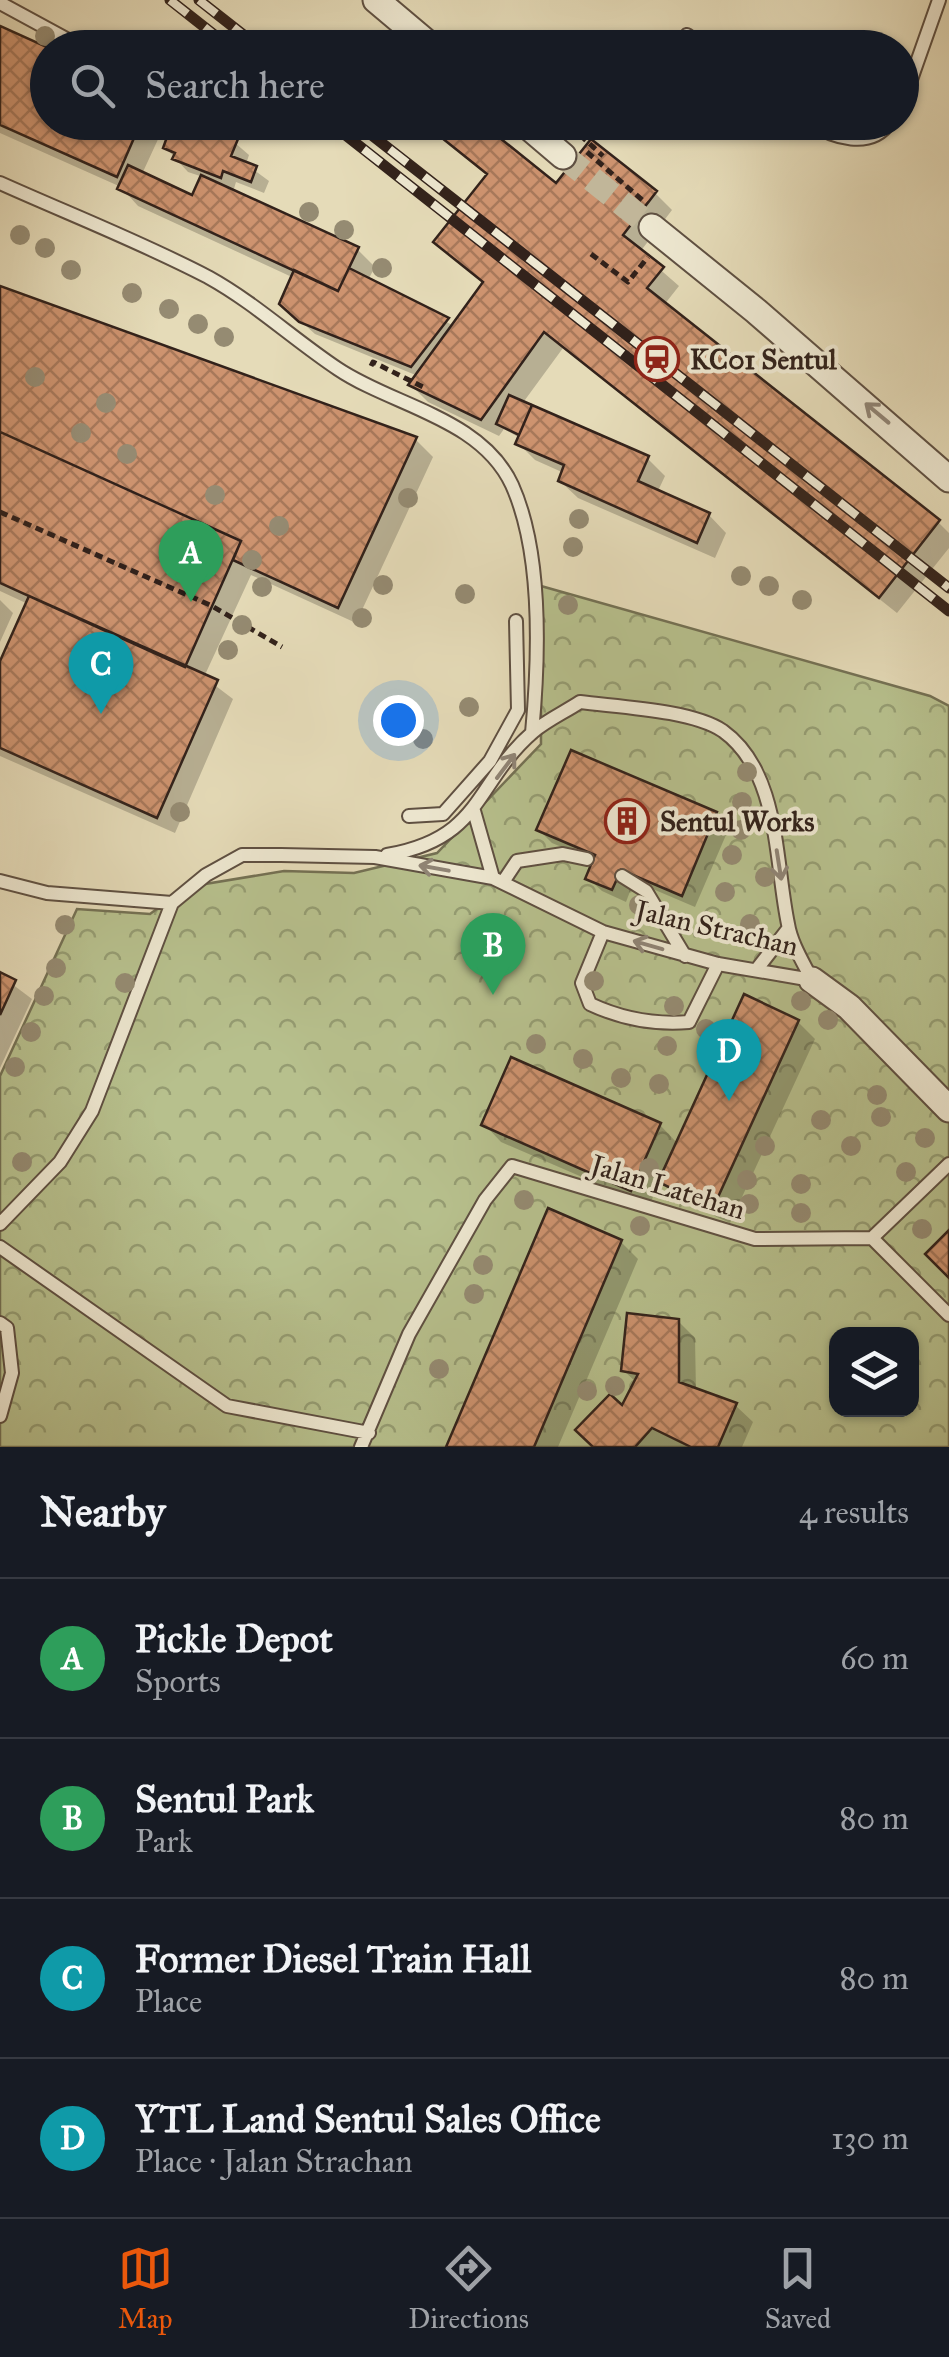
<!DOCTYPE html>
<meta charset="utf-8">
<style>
:root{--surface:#171b24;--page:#242831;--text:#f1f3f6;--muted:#9ea1a6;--line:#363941;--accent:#ea580c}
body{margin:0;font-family:"IM FELL Great Primer",serif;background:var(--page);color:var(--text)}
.controls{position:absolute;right:30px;bottom:30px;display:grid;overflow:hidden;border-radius:20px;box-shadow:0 2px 8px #0004}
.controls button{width:90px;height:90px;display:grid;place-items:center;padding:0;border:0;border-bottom:2px solid var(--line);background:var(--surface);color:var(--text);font:50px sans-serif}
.you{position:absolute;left:398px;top:720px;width:35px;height:35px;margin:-25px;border:8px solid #fff;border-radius:50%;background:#1a73e8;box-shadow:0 0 0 15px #1a73e833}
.badge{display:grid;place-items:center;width:65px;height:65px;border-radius:50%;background:var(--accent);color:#fff;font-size:32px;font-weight:700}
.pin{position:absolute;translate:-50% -82px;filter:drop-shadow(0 2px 5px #0008)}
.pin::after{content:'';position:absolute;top:52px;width:35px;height:30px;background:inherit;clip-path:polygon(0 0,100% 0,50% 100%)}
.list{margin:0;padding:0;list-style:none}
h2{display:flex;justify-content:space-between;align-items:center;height:130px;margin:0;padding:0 40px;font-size:42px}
h2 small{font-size:32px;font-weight:400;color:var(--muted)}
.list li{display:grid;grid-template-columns:65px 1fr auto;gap:30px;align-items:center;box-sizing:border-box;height:160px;padding:0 40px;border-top:2px solid var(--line)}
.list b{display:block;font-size:38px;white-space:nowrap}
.list p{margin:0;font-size:32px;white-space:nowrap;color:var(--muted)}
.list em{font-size:32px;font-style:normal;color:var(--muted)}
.icon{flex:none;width:55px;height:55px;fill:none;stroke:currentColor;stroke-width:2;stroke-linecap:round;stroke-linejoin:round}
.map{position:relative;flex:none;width:949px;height:1447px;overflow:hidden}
.search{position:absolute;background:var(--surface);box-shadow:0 2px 8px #0004;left:30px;right:30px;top:30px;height:110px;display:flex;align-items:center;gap:25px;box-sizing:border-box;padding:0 35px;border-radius:55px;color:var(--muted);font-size:38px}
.sheet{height:770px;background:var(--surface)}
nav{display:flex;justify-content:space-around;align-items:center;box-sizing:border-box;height:140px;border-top:2px solid var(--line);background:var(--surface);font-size:28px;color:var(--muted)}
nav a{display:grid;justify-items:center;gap:5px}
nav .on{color:var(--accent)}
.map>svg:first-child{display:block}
</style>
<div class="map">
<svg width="949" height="1447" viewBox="0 0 949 1447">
<defs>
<pattern id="park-crowns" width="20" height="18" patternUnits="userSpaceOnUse" patternTransform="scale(2.5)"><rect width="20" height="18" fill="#b7c08d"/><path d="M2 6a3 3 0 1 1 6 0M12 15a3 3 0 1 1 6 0" fill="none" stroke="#959c72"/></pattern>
<pattern id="building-cross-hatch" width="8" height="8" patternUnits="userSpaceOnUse" patternTransform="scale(2.5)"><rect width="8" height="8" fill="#cd936f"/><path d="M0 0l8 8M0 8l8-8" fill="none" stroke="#a7785a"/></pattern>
</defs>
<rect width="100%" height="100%" fill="#e5dbb8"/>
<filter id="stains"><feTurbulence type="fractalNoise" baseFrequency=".002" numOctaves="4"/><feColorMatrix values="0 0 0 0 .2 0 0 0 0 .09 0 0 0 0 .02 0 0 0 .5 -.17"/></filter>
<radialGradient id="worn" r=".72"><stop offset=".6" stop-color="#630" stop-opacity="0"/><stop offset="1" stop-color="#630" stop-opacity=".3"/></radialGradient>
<path fill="url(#park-crowns)" stroke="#747154" stroke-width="2.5" fill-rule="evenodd" d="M541,586L930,696L949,706V1447H0V1076L77,909L150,914L187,887L284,871L354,873L437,853L541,744ZM836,1334H912V1410H836Z"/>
<path fill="#0003" d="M0,29L48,122H166L142,174L193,198L203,177L188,172L165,147L180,132L212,123L249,155L246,164L269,181L264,193L236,182L233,192L357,249L375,267L368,280L454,326L485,284L436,242L488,176L421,122H476L557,186L655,193L672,210L640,252L679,286L664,305L938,522L949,533V548L897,613L563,348L522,404L647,458L665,476L657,493L709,515L726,533L715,558L578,498L560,481L564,473L535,460L518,443L520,438L504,429L499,436L428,402L411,385L418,376L315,334L296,317L294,278L138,206L121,187L0,133Z
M0,289L416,440L433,457L356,623L251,575L204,677L233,699L175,833L0,756V667L28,604L0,591Z
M0,600L13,613L0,642Z
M716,815L729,828L695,907L634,881L626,902L602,891L588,878L595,861L552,843L539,830Z
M0,975L32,999L0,1068Z
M798,1022L815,1039L730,1223L678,1199L660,1181L649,1206L501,1142L484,1124L660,1125L678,1144Z
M621,1242L638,1259L558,1447H449Z
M678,1321L695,1338L696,1391L735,1405L753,1422L742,1447H595L636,1382L623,1370Z"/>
<path fill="url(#building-cross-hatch)" stroke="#32221b" stroke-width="2.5" d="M0,26L49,48L48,122H141L117,177L0,125Z
M181,122H213L211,129L238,139L231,156L257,166L251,182L223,171L221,178L172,159L175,153L163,148L171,126L179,129Z
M422,122H480L556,183L591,139L657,191L623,235L664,267L647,288L940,520L879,598L544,332L481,420L408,385L483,282L433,242L487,174Z
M128,165L192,195L201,175L359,247L338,291L117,189Z
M349,268L449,318L411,367L299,322L279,304L294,270L338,291Z
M0,286L417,437L338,608L233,560L241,541L0,432Z
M509,395L532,405L519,435L496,424Z
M532,405L649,456L638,481L710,513L697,543L558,481L564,465L515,444Z
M0,432L241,541L185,667L0,583Z
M29,596L218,680L157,818L0,748V661Z
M571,750L717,812L682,896L621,870L612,890L585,879L595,855L536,830Z
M0,972L16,980L0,1015Z
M744,994L799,1020L713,1208L658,1182Z
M511,1057L661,1123L631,1191L481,1125Z
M548,1208L622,1240L534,1447H446Z
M949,1230V1278L925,1254Z
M627,1313L679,1319V1382L737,1403L718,1447H691L652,1428L635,1447H593L575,1430L610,1394L622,1405L638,1374L621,1371Z"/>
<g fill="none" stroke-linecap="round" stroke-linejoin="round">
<path stroke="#c1b699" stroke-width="25" stroke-dasharray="25 12" stroke-linecap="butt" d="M563,156L652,227"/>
<defs>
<path id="lane" d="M0,3L83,48
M687,35L705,48
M902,105L939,0
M810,122C832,138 871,150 890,122
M0,183C69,214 141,242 208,277C255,303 293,339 338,369C393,406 481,418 512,485C543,554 539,659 532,733
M474,811L493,878L603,932L718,964L812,980
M409,816L443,814L490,761L518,710L516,621
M387,855C484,838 474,783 533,732C547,720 565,712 580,702C618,707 692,710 723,731C780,772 775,863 788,924C791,943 803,962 812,980
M622,876L646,891L685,956
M0,881L47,893L172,903
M503,882L517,861L563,854L587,859
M603,932L582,983L590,1004C622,1019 653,1025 689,1022L718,964
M757,969L788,929
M949,1164L872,1238L949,1315
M0,1224L60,1162L92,1111L172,903L206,875L242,855H281L375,857L493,878
M0,1247L227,1406L369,1433
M0,1323L7,1328L12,1373L0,1416
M361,1447L409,1334L485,1200L512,1166L755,1239L872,1238"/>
<path id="street" d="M376,0L433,48
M523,122L563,156
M652,227L756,311L949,479
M812,980L849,1007L949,1109"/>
</defs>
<use href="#lane" stroke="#5f5042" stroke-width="16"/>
<use href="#street" stroke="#5f5042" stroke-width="29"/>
<path stroke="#32221b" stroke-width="5" stroke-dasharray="8 5" stroke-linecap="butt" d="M580,135L603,156
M587,152L647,204
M591,254L628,282L648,257
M371,366L373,362L427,389
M0,512L212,606L282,647"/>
<use href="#lane" stroke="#eee8d1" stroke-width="12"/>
<use href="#street" stroke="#eee8d1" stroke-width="25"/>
<defs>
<path id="rail" d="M170,0L231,48
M199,0L260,48
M329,122L949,611
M355,122L949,588"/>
</defs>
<use href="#rail" stroke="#32221b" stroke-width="11"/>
<use href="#rail" stroke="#eee8d1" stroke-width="8" stroke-dasharray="22" stroke-linecap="butt"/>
</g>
<g fill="#958b72">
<circle cx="45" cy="36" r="10"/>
<circle cx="309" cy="212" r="10"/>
<circle cx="344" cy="230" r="10"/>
<circle cx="20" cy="235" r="10"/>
<circle cx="45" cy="248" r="10"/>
<circle cx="382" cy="268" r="10"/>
<circle cx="71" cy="270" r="10"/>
<circle cx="132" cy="293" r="10"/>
<circle cx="169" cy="309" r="10"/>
<circle cx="198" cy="324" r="10"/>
<circle cx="224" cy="337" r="10"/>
<circle cx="35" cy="377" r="10"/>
<circle cx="106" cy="403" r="10"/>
<circle cx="81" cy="433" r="10"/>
<circle cx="127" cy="454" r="10"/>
<circle cx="215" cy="495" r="10"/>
<circle cx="408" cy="498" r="10"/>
<circle cx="579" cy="519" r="10"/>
<circle cx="279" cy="526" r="10"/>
<circle cx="573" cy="547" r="10"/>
<circle cx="252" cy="560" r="10"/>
<circle cx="741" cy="576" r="10"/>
<circle cx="383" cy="585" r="10"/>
<circle cx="769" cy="586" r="10"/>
<circle cx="262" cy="587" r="10"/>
<circle cx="465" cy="594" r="10"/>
<circle cx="802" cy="600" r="10"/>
<circle cx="568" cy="605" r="10"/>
<circle cx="362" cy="618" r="10"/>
<circle cx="242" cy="625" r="10"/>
<circle cx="228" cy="650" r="10"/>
<circle cx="469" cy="707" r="10"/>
<circle cx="423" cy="739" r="10"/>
<circle cx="747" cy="772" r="10"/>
<circle cx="742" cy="802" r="10"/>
<circle cx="180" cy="812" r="10"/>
<circle cx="741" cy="830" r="10"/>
<circle cx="732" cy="855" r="10"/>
<circle cx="765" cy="877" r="10"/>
<circle cx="725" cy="892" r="10"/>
<circle cx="639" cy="905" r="10"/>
<circle cx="750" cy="924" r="10"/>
<circle cx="65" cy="925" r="10"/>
<circle cx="56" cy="968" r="10"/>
<circle cx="594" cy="981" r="10"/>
<circle cx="125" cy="983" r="10"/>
<circle cx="44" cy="996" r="10"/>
<circle cx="801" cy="1001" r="10"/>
<circle cx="674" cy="1006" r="10"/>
<circle cx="828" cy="1020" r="10"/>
<circle cx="706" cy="1029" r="10"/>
<circle cx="31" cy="1032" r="10"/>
<circle cx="536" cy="1044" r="10"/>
<circle cx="667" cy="1046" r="10"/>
<circle cx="583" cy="1059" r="10"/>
<circle cx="15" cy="1067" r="10"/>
<circle cx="621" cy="1078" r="10"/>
<circle cx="659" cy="1084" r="10"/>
<circle cx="877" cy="1095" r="10"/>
<circle cx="881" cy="1117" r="10"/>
<circle cx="821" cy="1120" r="10"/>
<circle cx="925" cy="1138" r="10"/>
<circle cx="765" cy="1146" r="10"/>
<circle cx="851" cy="1146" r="10"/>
<circle cx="22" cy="1162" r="10"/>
<circle cx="649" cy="1168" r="10"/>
<circle cx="906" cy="1172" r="10"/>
<circle cx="747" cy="1180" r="10"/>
<circle cx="801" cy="1184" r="10"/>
<circle cx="524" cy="1200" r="10"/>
<circle cx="749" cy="1204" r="10"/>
<circle cx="801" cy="1213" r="10"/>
<circle cx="640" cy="1226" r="10"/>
<circle cx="922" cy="1229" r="10"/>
<circle cx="483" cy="1265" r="10"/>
<circle cx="474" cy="1294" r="10"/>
<circle cx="439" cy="1369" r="10"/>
<circle cx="615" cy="1386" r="10"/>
<circle cx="587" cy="1391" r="10"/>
</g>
<defs><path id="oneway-shaft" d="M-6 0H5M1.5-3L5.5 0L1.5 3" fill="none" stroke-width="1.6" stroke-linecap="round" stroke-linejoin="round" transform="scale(2.5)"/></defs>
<g stroke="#908576">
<use href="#oneway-shaft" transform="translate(877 413) rotate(-140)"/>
<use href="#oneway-shaft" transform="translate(506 766) rotate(-53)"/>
<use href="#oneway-shaft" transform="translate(779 865) rotate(81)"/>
<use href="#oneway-shaft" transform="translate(434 868) rotate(-170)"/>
<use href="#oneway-shaft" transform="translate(648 945) rotate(-164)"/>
</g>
<defs>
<symbol id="station-ring" viewBox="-11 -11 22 22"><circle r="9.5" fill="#eee8d1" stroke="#8f2418" stroke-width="1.5"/><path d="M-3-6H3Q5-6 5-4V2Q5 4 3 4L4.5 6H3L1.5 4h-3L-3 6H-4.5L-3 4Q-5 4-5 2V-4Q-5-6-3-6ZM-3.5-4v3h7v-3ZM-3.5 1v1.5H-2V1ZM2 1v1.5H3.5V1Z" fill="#8f2418"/></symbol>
<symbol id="building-ring" viewBox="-11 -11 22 22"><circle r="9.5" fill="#eee8d1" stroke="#8f2418" stroke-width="1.5"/><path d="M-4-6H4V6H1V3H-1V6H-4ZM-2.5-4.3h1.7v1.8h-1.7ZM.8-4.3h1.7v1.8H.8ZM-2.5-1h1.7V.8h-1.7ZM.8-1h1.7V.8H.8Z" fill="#8f2418"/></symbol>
</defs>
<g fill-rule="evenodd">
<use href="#station-ring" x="632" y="334" width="50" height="50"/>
<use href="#building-ring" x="602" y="796" width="50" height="50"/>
</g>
<g text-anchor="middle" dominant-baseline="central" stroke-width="8" stroke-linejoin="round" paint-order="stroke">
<g font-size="28" font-weight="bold" fill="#32221b" stroke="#eee8d1" text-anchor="start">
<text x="690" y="359">KC01 Sentul</text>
<text x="660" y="821">Sentul Works</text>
</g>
<g font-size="28" fill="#32221b" stroke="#eee8d1">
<text transform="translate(717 928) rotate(13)">Jalan Strachan</text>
<text transform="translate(668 1187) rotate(17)">Jalan Latehan</text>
</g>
</g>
<rect width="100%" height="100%" filter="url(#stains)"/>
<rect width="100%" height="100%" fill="url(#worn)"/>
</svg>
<div class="controls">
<button><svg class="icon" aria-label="layers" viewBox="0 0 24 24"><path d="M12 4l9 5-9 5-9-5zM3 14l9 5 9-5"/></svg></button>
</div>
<div class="you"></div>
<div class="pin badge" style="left:191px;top:602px;background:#2e9e5b">A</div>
<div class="pin badge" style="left:493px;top:995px;background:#2e9e5b">B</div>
<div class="pin badge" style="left:101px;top:714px;background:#0f9aa8">C</div>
<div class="pin badge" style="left:729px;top:1101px;background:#0f9aa8">D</div>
<div class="search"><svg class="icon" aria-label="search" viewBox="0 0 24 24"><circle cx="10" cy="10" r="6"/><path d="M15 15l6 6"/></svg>Search here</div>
</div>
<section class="sheet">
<h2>Nearby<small>4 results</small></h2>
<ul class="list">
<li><span class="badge" style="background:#2e9e5b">A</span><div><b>Pickle Depot</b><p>Sports</p></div><em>60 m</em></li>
<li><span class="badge" style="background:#2e9e5b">B</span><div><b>Sentul Park</b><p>Park</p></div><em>80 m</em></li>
<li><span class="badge" style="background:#0f9aa8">C</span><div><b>Former Diesel Train Hall</b><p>Place</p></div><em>80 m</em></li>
<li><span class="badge" style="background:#0f9aa8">D</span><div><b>YTL Land Sentul Sales Office</b><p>Place · Jalan Strachan</p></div><em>130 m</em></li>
</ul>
</section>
<nav>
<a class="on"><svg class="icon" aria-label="map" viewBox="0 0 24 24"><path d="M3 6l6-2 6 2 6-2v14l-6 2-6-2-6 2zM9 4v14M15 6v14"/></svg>Map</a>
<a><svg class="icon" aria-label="directions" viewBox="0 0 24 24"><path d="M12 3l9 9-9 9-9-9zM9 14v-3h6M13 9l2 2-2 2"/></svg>Directions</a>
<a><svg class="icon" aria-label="saved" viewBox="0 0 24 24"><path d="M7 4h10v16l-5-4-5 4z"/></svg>Saved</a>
</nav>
